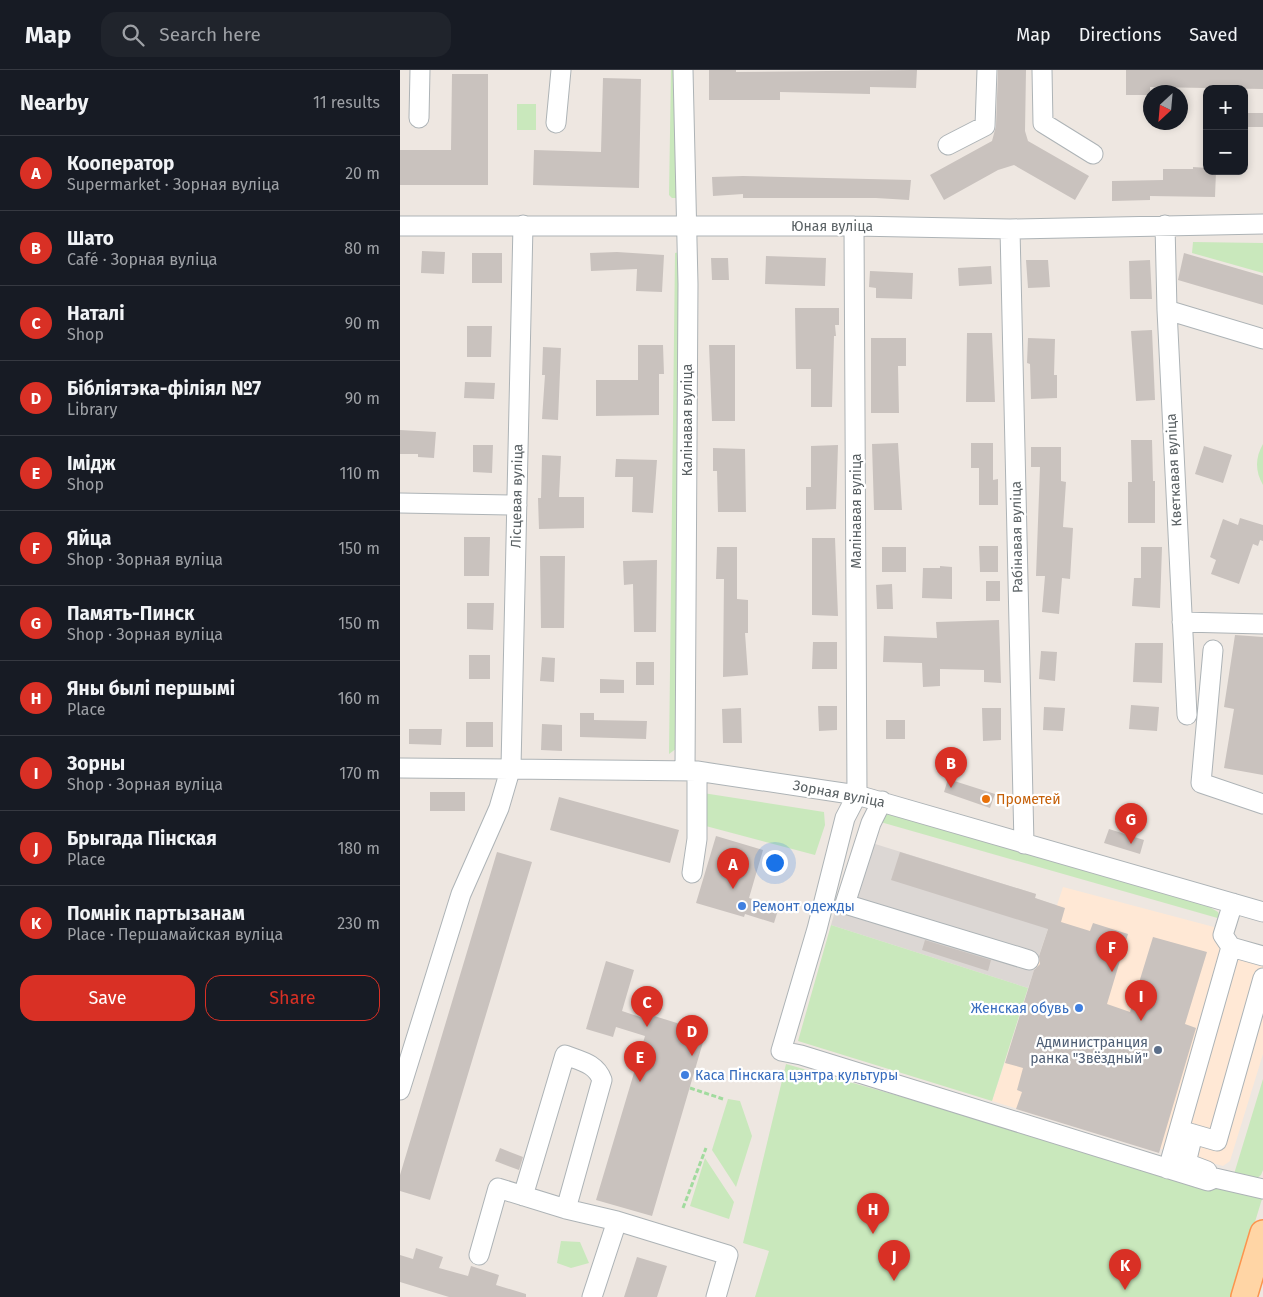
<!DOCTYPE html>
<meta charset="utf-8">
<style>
:root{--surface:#171b24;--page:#20242c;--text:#f1f3f6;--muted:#9ea1a6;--line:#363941;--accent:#d93025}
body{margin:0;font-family:"Fira Sans",sans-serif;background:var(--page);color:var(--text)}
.controls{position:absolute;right:15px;top:15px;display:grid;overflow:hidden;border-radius:10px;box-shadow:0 2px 8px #0003}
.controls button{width:45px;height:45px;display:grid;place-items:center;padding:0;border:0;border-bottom:1px solid var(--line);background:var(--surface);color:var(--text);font:25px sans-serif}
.compass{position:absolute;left:743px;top:15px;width:45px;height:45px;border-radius:50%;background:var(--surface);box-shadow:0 2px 8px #0003;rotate:206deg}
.you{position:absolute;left:374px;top:792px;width:18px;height:18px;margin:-12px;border:4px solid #fff;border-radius:50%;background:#1a73e8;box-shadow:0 0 0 8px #1a73e833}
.badge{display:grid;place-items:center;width:32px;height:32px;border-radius:50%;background:var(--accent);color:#fff;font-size:16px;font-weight:700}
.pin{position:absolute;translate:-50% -41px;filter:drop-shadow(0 1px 2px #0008)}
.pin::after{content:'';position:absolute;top:26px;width:18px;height:15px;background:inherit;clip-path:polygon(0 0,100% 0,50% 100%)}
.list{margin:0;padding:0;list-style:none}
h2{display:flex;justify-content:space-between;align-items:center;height:65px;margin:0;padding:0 20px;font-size:21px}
h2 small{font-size:16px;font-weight:400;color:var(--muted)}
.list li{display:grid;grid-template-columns:32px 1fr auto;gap:15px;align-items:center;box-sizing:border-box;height:75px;padding:0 20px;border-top:1px solid var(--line)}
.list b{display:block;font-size:19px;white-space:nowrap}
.list p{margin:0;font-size:16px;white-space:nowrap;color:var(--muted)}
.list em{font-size:16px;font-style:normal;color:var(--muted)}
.actions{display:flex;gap:10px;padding:15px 20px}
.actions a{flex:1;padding:11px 0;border:1px solid var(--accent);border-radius:15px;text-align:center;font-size:18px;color:var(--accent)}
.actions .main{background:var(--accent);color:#fff}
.icon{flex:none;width:28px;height:28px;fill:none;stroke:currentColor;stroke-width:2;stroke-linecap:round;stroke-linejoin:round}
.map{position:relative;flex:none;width:863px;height:1227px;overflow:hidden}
header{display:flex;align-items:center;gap:30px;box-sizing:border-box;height:70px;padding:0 25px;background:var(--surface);border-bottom:1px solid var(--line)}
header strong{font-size:24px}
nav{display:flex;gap:28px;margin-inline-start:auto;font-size:18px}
.search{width:350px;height:45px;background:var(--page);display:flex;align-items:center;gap:12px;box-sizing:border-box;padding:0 18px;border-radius:15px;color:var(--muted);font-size:19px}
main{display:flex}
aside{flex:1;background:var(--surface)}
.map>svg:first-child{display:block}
</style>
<header>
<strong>Map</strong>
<div class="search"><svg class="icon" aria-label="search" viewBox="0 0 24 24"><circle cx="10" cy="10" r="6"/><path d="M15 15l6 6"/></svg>Search here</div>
<nav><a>Map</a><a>Directions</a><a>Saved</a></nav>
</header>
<main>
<aside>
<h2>Nearby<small>11 results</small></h2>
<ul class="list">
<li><span class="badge">A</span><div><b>Кооператор</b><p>Supermarket · Зорная вуліца</p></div><em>20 m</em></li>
<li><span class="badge">B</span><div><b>Шато</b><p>Café · Зорная вуліца</p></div><em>80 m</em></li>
<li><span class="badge">C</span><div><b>Наталі</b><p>Shop</p></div><em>90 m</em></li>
<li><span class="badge">D</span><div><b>Бібліятэка-філіял №7</b><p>Library</p></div><em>90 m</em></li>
<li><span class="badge">E</span><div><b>Імідж</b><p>Shop</p></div><em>110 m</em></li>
<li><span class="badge">F</span><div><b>Яйца</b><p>Shop · Зорная вуліца</p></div><em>150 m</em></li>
<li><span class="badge">G</span><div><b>Память-Пинск</b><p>Shop · Зорная вуліца</p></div><em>150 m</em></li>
<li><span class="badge">H</span><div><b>Яны былі першымі</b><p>Place</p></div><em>160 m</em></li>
<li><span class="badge">I</span><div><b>Зорны</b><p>Shop · Зорная вуліца</p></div><em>170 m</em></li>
<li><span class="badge">J</span><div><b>Брыгада Пінская</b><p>Place</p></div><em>180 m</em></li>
<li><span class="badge">K</span><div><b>Помнік партызанам</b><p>Place · Першамайская вуліца</p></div><em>230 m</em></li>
</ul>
<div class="actions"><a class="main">Save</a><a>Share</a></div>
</aside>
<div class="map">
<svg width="863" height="1227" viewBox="0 0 863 1227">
<rect width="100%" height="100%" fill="#eee7e1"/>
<path fill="#ffe8d5" d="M663,817L814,857L815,863L863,875V984L830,1091L823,1096L647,1048L592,1031Z"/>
<path fill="#dcd7d4" d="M456,768L636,824L635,828L656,835L628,918L431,855Z"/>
<path fill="#c9e8bc" d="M271,0H277V128H272L269,125Z
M117,34H136V60H117Z
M793,172L863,173V203L792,183Z
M279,182L277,678L269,684L275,183Z
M863,374V415C855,401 855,388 863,374Z
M303,723L424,742L425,755L415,785L302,755Z
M479,741L806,835L818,842L821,849L477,751Z
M431,855L628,918L592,1031L398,971Z
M386,994L862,1129L832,1227H355L369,1181L343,1173Z
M863,1009V1100L861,1105L856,1109L834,1104Z
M328,1029L340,1031L352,1066L336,1117L312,1080Z
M305,1088L334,1132L329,1149L290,1136Z
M161,1171L180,1172L189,1193L171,1198L157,1193Z"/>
<path fill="#c9c2be" d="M309,0H336V2L517,0L516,18L470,17V24L380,22V30H309Z
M598,0H626L625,61L628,71L689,106L675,130L614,95L598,100L544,130L530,105L592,71L596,56Z
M726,0H863V19L750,17V25H726Z
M52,4H88V115H0V80H51Z
M203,8L241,9L239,118L133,115L134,80L201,82Z
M845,43H863V57H845Z
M793,97L807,98V101H816L815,127L750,126V130L712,131V111L763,110V99H793Z
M343,106L511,110L509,130L476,128H343V124L313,126L312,107Z
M22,181L45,182L44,204L21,203Z
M217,182L264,185L262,222L236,221L237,199L191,201L190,183Z
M72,183H102V213H72Z
M784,183L863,206V235L778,210Z
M366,186L426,188L425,216L365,214Z
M311,188H328L329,210H312Z
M626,190H648L650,217L628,218Z
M750,190L752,229H730L729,191Z
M591,196L592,214L559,216L558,198Z
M470,201L513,203L512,229L476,228V218L469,217Z
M395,238H439V255H435L436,266H434L432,337H411V299H396Z
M67,256H92L91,287H67Z
M752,260L755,330L736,331L731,261Z
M567,263H592L595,332H566Z
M471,268H506V296H498L499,343H471Z
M628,268L655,269L654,305H657V328L631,329L630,294L627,293Z
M238,275H263L264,304H259V345L196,346V310H238Z
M309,275H335V351H312Z
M143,277L161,278L158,350L142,349L145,305H142Z
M65,312L95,313L94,329L64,328Z
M0,360L36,362L34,388L18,387V384H0Z
M731,370H752L753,411H755V453H728V412H732Z
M498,373L502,440H474L472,374Z
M571,373H593V410L598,409V435H579V398H571Z
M73,375H93L92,403L73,402Z
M438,375L436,439L406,440V417H411V376Z
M804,376L832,385L823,413L795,404Z
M631,377H661V411L666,412L663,457L673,458L670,509L662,508L659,544L642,542L645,506H636L640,397H631Z
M313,378L345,379L346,442H318L317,401H313Z
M142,385L161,386L159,427H184V458L139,459L138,428H141Z
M216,389L257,390L253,443L232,442L233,407H215Z
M840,448L863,455V471L860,470L858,476L853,474L839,514L811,504L816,490L810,487L823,449L838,455Z
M64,467H90L89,506H64Z
M412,468H435L438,546L412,545Z
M579,476H598V502H580Z
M317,477H337V529L348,530V563H345L348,605L323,607L324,509H316Z
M482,477H506V502H482Z
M741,477H762L760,538L732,536L734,508H741Z
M140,486H165L164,558H141Z
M257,490L256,562H234L233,514L224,515L223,491Z
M540,496L552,497V529L522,528L523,498H540Z
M586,511H600V531H586Z
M492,514L493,539H477L476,515Z
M67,533H94L93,560L67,559Z
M599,550L601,613L584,612V600L540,599V616L523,617L522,593L483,592L484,566L537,568L536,552Z
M835,565L863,567V705L824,698L834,639L824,637Z
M413,572H437V599H412Z
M735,573H763L762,613L733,612Z
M641,581L657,582L655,611L639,609Z
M69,585H90V609H69Z
M142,587L155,588L154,612L140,611Z
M236,592H254V615H236Z
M200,609L224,610V623H200Z
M731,635L759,637L757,661L729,659Z
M418,636H437V660L419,661Z
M644,637L665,638L663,661L643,660Z
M341,638L342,673H323L322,639Z
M582,638H601V670L583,671Z
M180,643H194V650L247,651L246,669L180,667Z
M486,650H505V669H486Z
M66,652H93V677H66Z
M142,654L162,655V681L141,680Z
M9,659H42L41,675L9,674Z
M548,709L595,724L590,738L544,722Z
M30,722H65V741H30Z
M159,727L279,760L270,793L150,760Z
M709,759L744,770L740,784L704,773Z
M316,766L363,780L349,828L379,837L374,853L345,844L344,847L296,833Z
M97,782L132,792L30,1130L0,1121V1105Z
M500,782L636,824L635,828L665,838L661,852L690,861L693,853L728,864L707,934L730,942L753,867L807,882L785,954L796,958L759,1083L616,1039L622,1022L617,1020L623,998L605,993L634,900L640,894L639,886L648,859L491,810Z
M525,870L591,890L588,901L522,880Z
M206,891L234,900L222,941L249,950L251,945L306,962L252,1146L196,1130L245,966L216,957L213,967L186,959Z
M100,1078L123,1087L119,1100L95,1091Z
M16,1178L43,1187L39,1198L68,1206L71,1196L99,1205L96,1215L126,1224V1227H49L0,1212V1185L13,1189Z
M237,1187L267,1196L257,1227H224Z"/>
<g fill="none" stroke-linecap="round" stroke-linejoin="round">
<defs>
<path id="minor" d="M283,0L288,214L285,700
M642,0L643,53L693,84
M19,48L20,0
M156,53L161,0
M548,75L585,56L587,0
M765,155L767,240L787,645
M0,156H454L610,159L863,154
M454,156L457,725L445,748L417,859L381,981L401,985L808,1111L815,1108L863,1119
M610,159L624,774
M767,240L863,269
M0,433L117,435
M782,552L863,554
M813,580L801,713L863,734
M0,698L297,701L457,725L863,842
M482,731L471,753L445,834L629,890
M292,803L297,769V701
M831,877L823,865L833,833
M863,886L831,877L779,1060L817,1071L863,908
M0,1020L61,824L99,738L111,697L123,155
M793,1064L786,1093L807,1101
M768,1099L779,1060
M123,1126L165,985C180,991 196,993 202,1010L166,1139
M79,1185L98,1118L166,1139L217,1151L328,1185L316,1227
M192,1227L217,1151"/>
<path id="major" d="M844,1227L863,1163"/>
</defs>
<use href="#minor" stroke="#adb3b6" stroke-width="21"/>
<use href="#major" stroke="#fc944d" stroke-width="28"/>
<path stroke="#a1db9e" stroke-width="3" stroke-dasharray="5 2.5" stroke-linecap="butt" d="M290,1018L323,1029
M283,1138L306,1078"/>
<use href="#minor" stroke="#fff" stroke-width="19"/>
<use href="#major" stroke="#ffd5a5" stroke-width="25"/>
</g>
<circle fill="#e8710a" stroke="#fff" stroke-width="2" cx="586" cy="729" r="5"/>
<g fill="#3f7fe0" stroke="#fff" stroke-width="2">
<circle cx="342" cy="836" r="5"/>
<circle cx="679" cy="938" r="5"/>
<circle cx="285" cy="1005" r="5"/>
</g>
<circle fill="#5c6f8a" stroke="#fff" stroke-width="2" cx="758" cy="980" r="5"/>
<g text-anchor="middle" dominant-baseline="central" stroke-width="4.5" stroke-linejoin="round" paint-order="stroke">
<g font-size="14" fill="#5a6164" stroke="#fff">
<text x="432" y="156">Юная вуліца</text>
<text transform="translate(287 350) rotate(-90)">Калінавая вуліца</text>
<text transform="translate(774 400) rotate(-93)">Кветкавая вуліца</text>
<text transform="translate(117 426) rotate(-89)">Лісцевая вуліца</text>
<text transform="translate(456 441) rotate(-90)">Малінавая вуліца</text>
<text transform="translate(617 467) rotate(-91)">Рабінавая вуліца</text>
<text transform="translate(439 724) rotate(11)">Зорная вуліца</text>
</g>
<g font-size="14" fill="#c56008" stroke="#fff" text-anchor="start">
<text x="596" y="729">Прометей</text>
</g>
<g font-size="14" fill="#366cbe" stroke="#fff" text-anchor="start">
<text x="352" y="836">Ремонт одежды</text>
<text x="669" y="938" text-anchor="end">Женская обувь</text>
<text x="295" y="1005">Каса Пінскага цэнтра культуры</text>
</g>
<g font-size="14" fill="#4e5e75" stroke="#fff" text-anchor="end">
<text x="748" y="972">Администранция<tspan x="748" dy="16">ранка "Звёздный"</tspan></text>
</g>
</g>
</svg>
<div class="controls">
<button>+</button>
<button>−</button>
</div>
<svg class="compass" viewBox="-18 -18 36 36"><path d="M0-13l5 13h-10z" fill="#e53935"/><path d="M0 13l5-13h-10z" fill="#9ea1a6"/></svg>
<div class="you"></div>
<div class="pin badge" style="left:333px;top:819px">A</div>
<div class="pin badge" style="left:551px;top:718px">B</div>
<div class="pin badge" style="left:247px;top:957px">C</div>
<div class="pin badge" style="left:292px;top:986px">D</div>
<div class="pin badge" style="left:240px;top:1012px">E</div>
<div class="pin badge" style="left:712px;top:902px">F</div>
<div class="pin badge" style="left:731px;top:774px">G</div>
<div class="pin badge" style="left:473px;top:1164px">H</div>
<div class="pin badge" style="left:741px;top:951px">I</div>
<div class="pin badge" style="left:494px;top:1211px">J</div>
<div class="pin badge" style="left:725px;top:1220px">K</div>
</div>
</main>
